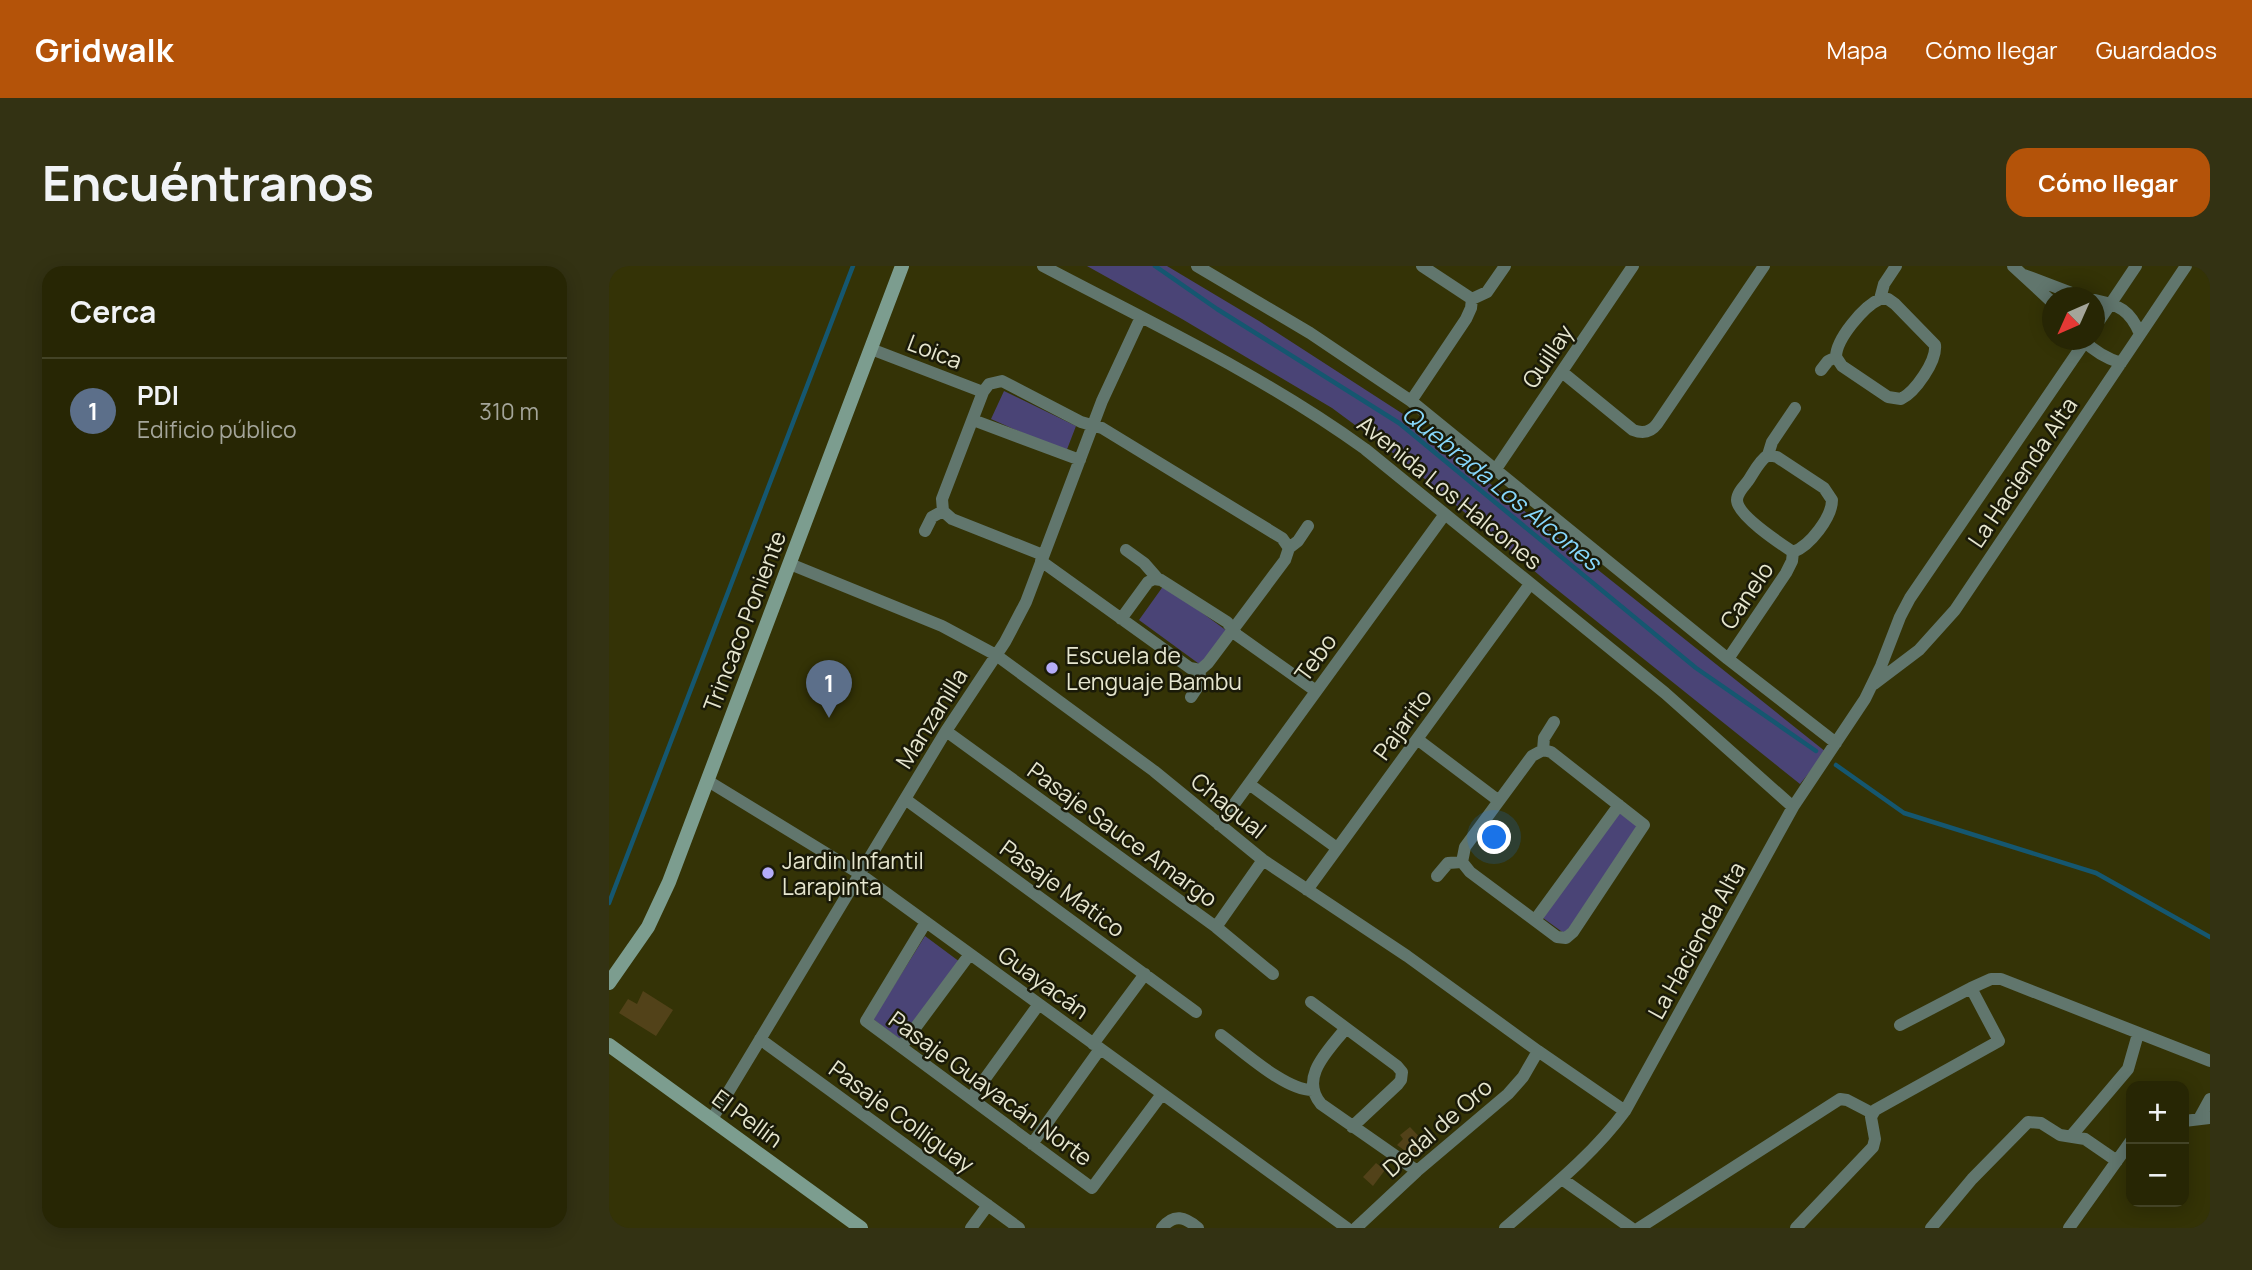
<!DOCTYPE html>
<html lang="es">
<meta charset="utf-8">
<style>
:root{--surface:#272604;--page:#333213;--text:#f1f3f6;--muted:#a4a59a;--line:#434326;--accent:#b45309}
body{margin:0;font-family:Manrope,sans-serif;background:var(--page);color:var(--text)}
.controls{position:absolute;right:21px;bottom:21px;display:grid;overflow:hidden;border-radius:14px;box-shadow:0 4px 18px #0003}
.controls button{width:63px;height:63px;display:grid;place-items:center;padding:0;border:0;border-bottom:2px solid var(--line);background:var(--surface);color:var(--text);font:35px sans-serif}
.compass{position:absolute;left:1433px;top:21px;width:63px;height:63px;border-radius:50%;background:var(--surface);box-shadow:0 4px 18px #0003;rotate:225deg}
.you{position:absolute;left:886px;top:572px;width:24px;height:24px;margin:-18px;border:5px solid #fff;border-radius:50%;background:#1a73e8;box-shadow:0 0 0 10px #1a73e833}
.badge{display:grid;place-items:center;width:46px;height:46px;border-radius:50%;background:var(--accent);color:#fff;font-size:23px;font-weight:700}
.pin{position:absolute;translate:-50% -58px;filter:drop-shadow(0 2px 4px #0008)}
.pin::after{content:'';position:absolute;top:37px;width:24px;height:21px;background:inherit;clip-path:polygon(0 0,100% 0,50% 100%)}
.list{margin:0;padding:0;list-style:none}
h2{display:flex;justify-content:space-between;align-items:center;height:91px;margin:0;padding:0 28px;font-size:30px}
h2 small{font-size:23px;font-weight:400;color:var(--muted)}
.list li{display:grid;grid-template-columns:46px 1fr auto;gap:21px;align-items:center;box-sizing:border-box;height:105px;padding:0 28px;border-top:2px solid var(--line)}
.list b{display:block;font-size:26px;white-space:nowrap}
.list p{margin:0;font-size:23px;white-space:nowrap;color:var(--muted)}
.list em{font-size:23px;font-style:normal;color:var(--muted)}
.map{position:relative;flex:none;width:1601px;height:962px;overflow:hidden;border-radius:21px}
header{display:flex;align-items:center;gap:42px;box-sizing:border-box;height:98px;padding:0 35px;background:var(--accent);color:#fff}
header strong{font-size:33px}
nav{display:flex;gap:38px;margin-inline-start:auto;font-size:24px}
.intro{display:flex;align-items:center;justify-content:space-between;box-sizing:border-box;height:168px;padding:0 42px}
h1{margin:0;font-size:49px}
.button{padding:18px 32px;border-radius:21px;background:var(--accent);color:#fff;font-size:24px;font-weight:700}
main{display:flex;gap:42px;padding:0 42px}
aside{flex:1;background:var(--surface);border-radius:21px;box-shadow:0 4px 18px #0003}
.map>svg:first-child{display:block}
</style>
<header>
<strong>Gridwalk</strong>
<nav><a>Mapa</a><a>Cómo llegar</a><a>Guardados</a></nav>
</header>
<div class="intro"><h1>Encuéntranos</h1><a class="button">Cómo llegar</a></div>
<main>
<aside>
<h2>Cerca<small></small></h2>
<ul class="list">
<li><span class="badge" style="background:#5c6f8a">1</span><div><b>PDI</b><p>Edificio público</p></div><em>310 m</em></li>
</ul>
</aside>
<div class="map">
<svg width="1601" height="962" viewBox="0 0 1601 962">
<rect width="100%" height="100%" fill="#343306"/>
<path fill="#4a4476" d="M478,0H558L650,55L794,148L1217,486L1191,518L936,314L792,193L723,142L573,53Z
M395,125L467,160L457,186L382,153Z
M555,319L618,365L593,400L530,354Z
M1009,546L1031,561L956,668L934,652Z
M316,670L351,696L292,774L264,753Z"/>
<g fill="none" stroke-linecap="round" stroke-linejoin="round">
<path stroke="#155770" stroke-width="4.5" d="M546,0L608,43L790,157L1087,402L1207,485
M1227,499L1295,547L1487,607L1601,671
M0,637L244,0"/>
</g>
<path fill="#524219" d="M34,725L64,744L47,770L10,747L19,733L28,738Z
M801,861L816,877L802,889L788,879L794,873L791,869Z
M767,897L776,904L764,920L754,911Z"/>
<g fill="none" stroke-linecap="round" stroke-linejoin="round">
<path stroke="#61766d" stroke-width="12" d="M434,0C544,58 655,110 756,183L1056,427L1184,541
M588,0L701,67L802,135L1119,393L1227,477
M813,0L863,33L878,26L896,0
M1404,0L1444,37
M1415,9L1476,32
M1271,33H1279L1286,38L1326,79C1328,95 1306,126 1292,133L1279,131L1233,100L1227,91C1227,73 1255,40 1271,33Z
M1271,33L1275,18L1287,0
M1486,34C1510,39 1521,44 1531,68
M1486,61L1527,0
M1474,74C1485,85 1496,92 1512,97
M262,83L374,126
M1212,104L1219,95L1227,91
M953,106L1024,164C1034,168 1042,166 1048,158L1155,0
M802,135L857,53L862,42L863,33
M364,154L471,194
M1159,189L1168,191L1215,222L1223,234C1223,251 1201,280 1184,286C1172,278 1128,249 1128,234C1128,227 1135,220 1139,215C1145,206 1150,195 1159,189Z
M1159,189L1163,176L1186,142
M887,203L1024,0
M334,245L333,233L374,126L380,118L393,115L472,156L493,162L673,272L680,282
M334,245L343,253L434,289
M316,265L323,251L334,245
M517,284L535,297L549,313
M432,295L581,402L591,404
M181,298L333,360L387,389L545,505L654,594L798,690L929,785L1016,845
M512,353L539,316L545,313L552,314L618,356L628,369L707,425
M1119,393L1177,307L1183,295L1184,286
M591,404L599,397L676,294L680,282L689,275L699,260
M1265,418L1310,384L1346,344L1577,0
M582,431L590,419L591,404
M337,465L607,661L664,708
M808,473L890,535
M934,484L935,472L945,456
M99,515L251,608L738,962
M640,518L728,582
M296,533L587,746
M610,559L836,248
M853,596L861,606L948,671L957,672L964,666L1035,559L942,486L934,484
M853,596L856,581L923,490L934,484
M828,610L839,597L853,596
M698,624L921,318
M926,654L1010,539
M317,656L257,755L483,922L553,828
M607,661L654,594
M1362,722L1382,713H1392L1601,795
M702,736L788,800L793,806L792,814L789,818L743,861
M737,762C721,783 689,811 712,838L808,905
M612,769C634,785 678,826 705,824
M151,773L410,962
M484,778L536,708
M292,781L361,688
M362,832L430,738
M103,853L337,465L396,376L417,336L493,135L532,51
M1590,853L1601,833
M1575,855L1601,852
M1463,869L1519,803L1529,768
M423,878L491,783
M953,913L1022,962
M362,962L379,939
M553,962C565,947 576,951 589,962
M747,962L808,905L899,828L914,811L929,785
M896,962C938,925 983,890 1016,845L1184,541L1256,433L1272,400L1291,351L1301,332L1477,74
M1030,962L1231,833L1238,834L1263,847
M1187,962L1264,881L1266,873L1262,851L1266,844L1390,775L1362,722L1291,759
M1322,962L1363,913L1419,856L1432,857L1451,869L1476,873L1508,895
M1460,962L1522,875"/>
<path stroke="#7c9d8f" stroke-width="14" d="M0,717L39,661L60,616L293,0
M0,779L252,962"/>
</g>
<g fill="#b4acf9" stroke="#1a1a08" stroke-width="2.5">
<circle cx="443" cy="402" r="7"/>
<circle cx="159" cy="607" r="7"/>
</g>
<g text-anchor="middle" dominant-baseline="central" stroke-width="5" stroke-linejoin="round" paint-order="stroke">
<g font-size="23" fill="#e6e6cf" stroke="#1a1a08">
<text transform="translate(326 85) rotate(21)">Loica</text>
<text transform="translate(938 90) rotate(-56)">Quillay</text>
<text transform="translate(1413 206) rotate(-56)">La Hacienda Alta</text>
<text transform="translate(841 226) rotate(39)">Avenida Los Halcones</text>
<text transform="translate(1137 329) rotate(-56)">Canelo</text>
<text transform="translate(135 355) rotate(-69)">Trincaco Poniente</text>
<text transform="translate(706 391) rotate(-54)">Tebo</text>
<text transform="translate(322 452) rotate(-58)">Manzanilla</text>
<text transform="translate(793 458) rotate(-54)">Pajarito</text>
<text transform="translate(620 539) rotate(39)">Chagual</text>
<text transform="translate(514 568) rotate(36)">Pasaje Sauce Amargo</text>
<text transform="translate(454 622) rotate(36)">Pasaje Matico</text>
<text transform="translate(1087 674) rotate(-61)">La Hacienda Alta</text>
<text transform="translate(435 716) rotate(36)">Guayacán</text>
<text transform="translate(382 822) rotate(36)">Pasaje Guayacán Norte</text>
<text transform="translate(293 850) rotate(36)">Pasaje Colliguay</text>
<text transform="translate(139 852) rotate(36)">El Pellín</text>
<text transform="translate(828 861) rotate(-41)">Dedal de Oro</text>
</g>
<g font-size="23" fill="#e6e6cf" stroke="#1a1a08" text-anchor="start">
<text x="457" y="389">Escuela de<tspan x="457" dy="26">Lenguaje Bambu</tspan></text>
<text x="173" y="594">Jardin Infantil<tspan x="173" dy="26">Larapinta</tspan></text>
</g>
<g font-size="24" font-style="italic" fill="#86d6fa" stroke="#1a1a08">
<text transform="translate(893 221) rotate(39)">Quebrada Los Alcones</text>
</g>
</g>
</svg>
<div class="controls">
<button>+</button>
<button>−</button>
</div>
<svg class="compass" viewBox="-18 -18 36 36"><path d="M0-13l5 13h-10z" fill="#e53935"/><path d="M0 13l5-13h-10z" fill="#a4a59a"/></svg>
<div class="you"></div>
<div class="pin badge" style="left:220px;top:452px;background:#5c6f8a">1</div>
</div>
</main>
